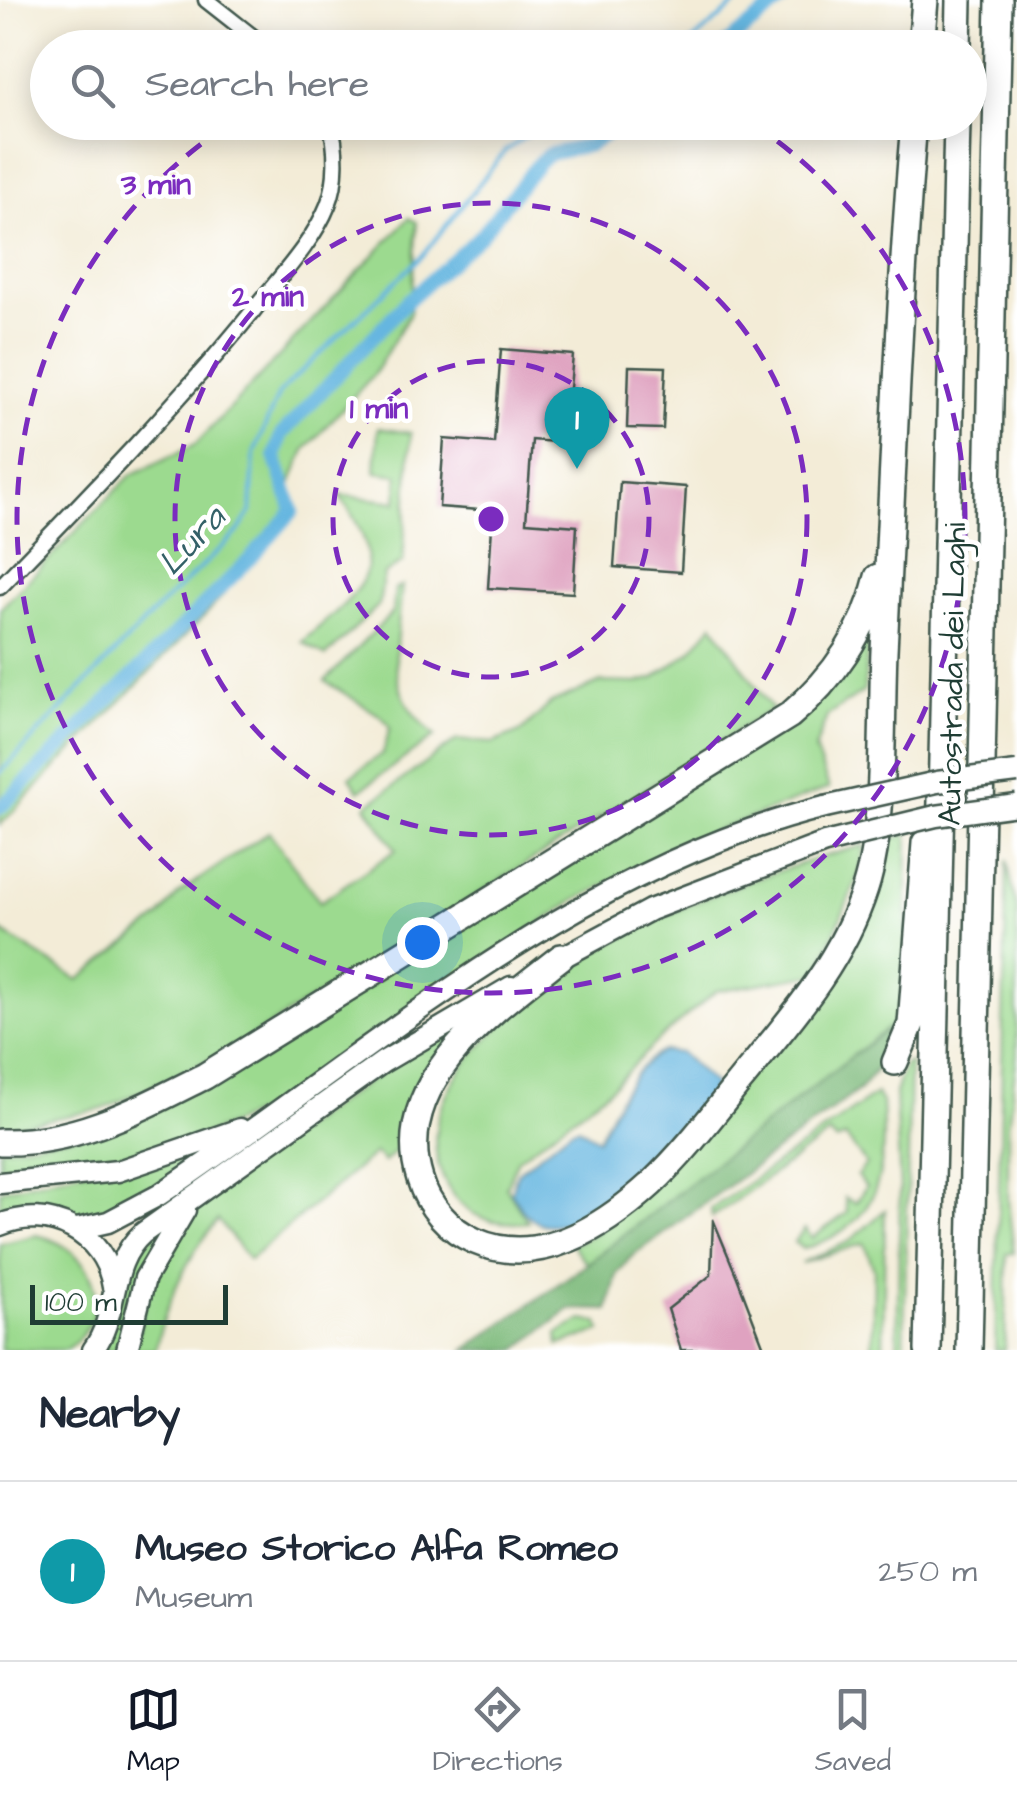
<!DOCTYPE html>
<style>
:root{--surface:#fff;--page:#f2f2f3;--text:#1f2937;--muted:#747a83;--line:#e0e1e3;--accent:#111827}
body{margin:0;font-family:"Architects Daughter",sans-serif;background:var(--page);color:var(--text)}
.scale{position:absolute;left:30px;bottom:25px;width:198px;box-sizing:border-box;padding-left:10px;border:5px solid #1f3d34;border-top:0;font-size:28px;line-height:35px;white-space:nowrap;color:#1f3d34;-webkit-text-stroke:8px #fff;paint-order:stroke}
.you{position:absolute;left:422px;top:942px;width:35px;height:35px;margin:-25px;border:8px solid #fff;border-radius:50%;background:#1a73e8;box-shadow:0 0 0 15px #1a73e833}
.badge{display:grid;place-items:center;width:65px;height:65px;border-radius:50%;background:var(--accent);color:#fff;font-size:32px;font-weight:700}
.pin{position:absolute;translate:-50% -82px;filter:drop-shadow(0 2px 5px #0008)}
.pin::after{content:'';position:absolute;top:52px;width:35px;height:30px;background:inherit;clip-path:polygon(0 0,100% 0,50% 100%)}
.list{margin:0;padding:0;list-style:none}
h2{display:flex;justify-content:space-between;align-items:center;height:130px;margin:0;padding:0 40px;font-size:42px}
h2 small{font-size:32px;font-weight:400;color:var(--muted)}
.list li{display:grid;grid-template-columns:65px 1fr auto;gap:30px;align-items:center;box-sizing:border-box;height:180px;padding:0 40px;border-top:2px solid var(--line)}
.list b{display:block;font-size:38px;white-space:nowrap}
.list p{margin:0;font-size:32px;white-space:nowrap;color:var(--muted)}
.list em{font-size:32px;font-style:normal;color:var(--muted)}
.icon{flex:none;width:55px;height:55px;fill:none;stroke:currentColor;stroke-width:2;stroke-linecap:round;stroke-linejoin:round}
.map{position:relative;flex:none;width:1017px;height:1350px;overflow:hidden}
.search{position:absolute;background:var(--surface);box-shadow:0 5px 25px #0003;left:30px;right:30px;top:30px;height:110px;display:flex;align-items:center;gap:25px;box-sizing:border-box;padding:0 35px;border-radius:55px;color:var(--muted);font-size:38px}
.sheet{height:310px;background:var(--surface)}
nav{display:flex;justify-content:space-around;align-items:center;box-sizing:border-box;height:140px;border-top:2px solid var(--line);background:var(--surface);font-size:28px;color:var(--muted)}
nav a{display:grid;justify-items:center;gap:5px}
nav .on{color:var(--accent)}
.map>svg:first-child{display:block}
</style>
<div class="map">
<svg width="1017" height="1350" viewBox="0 0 1017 1350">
<rect width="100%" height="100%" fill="#fff"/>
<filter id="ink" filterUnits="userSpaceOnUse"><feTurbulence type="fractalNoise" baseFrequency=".01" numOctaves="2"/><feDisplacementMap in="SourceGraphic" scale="20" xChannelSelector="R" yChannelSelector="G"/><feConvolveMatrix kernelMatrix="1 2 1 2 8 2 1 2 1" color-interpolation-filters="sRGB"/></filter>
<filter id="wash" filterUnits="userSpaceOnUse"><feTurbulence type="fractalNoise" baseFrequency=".0048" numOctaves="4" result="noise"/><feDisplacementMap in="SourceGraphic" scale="40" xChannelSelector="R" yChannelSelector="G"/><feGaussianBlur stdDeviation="2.25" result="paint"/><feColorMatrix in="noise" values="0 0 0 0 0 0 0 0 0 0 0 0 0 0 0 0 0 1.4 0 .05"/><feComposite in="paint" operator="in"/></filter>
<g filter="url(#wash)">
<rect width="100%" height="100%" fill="#f3ecd7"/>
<path fill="#9cda8f" stroke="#5e8c62" stroke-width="2.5" d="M409,218L417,222L410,313L374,374L305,450L288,491L286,518L211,609L0,825V609L131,475L195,445Z
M378,428L411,433L403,562L384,574L379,605L326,656L302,642C361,589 395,573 339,495L397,502L398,475L375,472Z
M402,586C397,649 381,691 435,736L359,791L350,777L383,753L390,727L382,717L325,681L393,612L395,589Z
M871,608L864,691L827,716L815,749L829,788L699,837L572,902L275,1105L210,1133L116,1163L0,1175V1148L111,1130L793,719Z
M713,624L772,709L229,1051L103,1109L0,1129V931L79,980L159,918L179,893L269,832L320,902L396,850L366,806L457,740L493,743L522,731L551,703L601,682L637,683L654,678L690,652Z
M908,834L905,1015L587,1264L572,1245L595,1233L812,1003L882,841Z
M865,845L861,870L817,974L716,991L658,1040L610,1089L518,1159L506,1187L528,1222C493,1226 463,1218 446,1184C418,1129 450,1075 490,1036C510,1017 529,995 550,978C568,964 590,954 610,943C691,899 776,869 865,845Z
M1007,859L1017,911V1055L1008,1127V1201L1014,1253L1007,1254L1005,1350H995Z
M478,1011L407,1140L384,1162L375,1153L249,1260L218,1220C185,1259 167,1301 155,1350H133L151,1281L184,1225L208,1195L386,1069Z
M910,1062L904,1350H897L900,1187L895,1093L904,1065Z
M876,1094L882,1102C886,1174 882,1225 803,1249L794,1242L805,1229L812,1238L847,1213L845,1198L856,1203L866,1187L857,1176L866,1164L846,1137L836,1141L829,1134L712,1217L711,1209Z
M234,1135L155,1189L87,1222L0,1216V1190Z
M885,1210L883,1350H872L874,1270L864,1243L801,1263L850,1241Z
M171,1219L122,1350H99L125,1262Z
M37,1235C95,1248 120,1313 65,1350H1L0,1244Z
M583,1320L599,1323L601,1331L559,1345L558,1333Z"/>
<path fill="#7dba7a" stroke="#4e7c57" stroke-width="2.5" d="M905,1015L896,1046L860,1089L630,1258L617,1274L608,1310L570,1309L516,1350H465L587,1264Z"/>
<path fill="#65b6e0" stroke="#427a8a" stroke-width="2.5" d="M664,1051L681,1053L715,1085C696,1126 599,1224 551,1225C531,1226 520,1207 511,1192L518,1172L570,1130L578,1127L598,1139C611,1113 635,1062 664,1051Z"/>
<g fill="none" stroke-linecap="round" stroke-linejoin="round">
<path stroke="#65b6e0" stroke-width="4" d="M685,48L741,0
M0,773L159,607L237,533L251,512L254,453L279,393L423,255L505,151L535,130L582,122"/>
<path stroke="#65b6e0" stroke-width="14" d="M721,48L783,0
M0,808L253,556L293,511L275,456L281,435L404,304L481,235L540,161L549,154L590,145L625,122"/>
</g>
<g id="blocks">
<path fill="#dfa2c0" d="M501,349L573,355L565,443L532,440L526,522L577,526L573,593L488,588L493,511L439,507L444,439L494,443Z
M629,366L666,367L663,429L627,428Z
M620,482L686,487L681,572L614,567Z
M713,1219L737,1277L765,1350H681L668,1309L711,1275Z"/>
</g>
</g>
<g filter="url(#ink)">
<use href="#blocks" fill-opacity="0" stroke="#3f574c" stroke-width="2.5"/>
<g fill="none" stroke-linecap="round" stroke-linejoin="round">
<defs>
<path id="minor" d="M206,0L267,48
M0,587C87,497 174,408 253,311C278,279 313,243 328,205C338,181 337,147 330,122"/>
<path id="secondary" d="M548,965L650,910L825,843
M0,1183L118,1171L240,1129
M0,1225C49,1204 105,1233 113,1287
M77,1229L108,1222L159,1195C369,1054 573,869 825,807
M93,1350C120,1313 107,1265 143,1233L383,1062L511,987
M127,1350L145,1278L185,1210"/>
<path id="motorway" d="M921,48L925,0
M958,48L959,0
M561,957C496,1008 389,1082 420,1179C428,1206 449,1230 475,1241C539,1269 605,1226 651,1184C684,1153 712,1116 740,1081C789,1021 841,964 865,889C886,824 881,721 884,651C893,474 899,299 914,122
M895,1062L911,1024L925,843
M0,1142C76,1144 139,1109 205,1076L790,715C833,679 865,632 878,577
M928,1350L957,122
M969,1350L999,0"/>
</defs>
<use href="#minor" stroke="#3f574c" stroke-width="19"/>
<use href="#secondary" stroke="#3f574c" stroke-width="25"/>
<use href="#motorway" stroke="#3f574c" stroke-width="30"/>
<use href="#minor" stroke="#fff" stroke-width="14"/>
<use href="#secondary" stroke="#fff" stroke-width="20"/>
<use href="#motorway" stroke="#fff" stroke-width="25"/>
<defs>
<path id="secondary-bridge" d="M825,807L937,782L1017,772
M825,843L936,816L1017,805"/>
</defs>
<use href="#secondary-bridge" stroke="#3f574c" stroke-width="25" stroke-linecap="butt"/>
<use href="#secondary-bridge" stroke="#fff" stroke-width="20"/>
</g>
</g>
<g fill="none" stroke="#7b2cbf" stroke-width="5" stroke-dasharray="18 12">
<circle cx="491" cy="519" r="158"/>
<circle cx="491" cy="519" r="316"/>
<path d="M446 47A474 474 0 0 1 536 47M753 124A474 474 0 1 1 229 124"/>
</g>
<g text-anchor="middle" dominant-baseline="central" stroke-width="9" stroke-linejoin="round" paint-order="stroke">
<g font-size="32" fill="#1f3d34" stroke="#fff">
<text transform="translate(953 674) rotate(-89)">Autostrada dei Laghi</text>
</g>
<g font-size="35" font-style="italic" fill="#346168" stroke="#fff">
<text transform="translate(192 541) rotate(-47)">Lura</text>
</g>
</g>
<circle cx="491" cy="519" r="15" fill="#7b2cbf" stroke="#fff" stroke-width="5"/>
<g font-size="30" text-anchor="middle" font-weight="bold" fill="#7b2cbf" stroke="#fff" stroke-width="9" stroke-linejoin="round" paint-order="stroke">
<text x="156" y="194">3 min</text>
<text x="268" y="306">2 min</text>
<text x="379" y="418">1 min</text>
</g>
</svg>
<div class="scale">100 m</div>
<div class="you"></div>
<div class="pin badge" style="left:577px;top:469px;background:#0f9aa8">1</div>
<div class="search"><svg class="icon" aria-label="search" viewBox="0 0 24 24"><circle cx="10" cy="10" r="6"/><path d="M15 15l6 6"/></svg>Search here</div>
</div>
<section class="sheet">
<h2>Nearby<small></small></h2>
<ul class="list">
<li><span class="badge" style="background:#0f9aa8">1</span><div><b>Museo Storico Alfa Romeo</b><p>Museum</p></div><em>250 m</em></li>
</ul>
</section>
<nav>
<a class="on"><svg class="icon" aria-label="map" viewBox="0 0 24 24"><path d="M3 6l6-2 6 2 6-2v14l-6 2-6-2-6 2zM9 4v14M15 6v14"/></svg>Map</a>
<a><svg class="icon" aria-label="directions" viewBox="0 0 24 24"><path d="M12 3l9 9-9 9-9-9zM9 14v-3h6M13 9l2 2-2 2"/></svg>Directions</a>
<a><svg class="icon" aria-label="saved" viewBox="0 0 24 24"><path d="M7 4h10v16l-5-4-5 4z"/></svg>Saved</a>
</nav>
